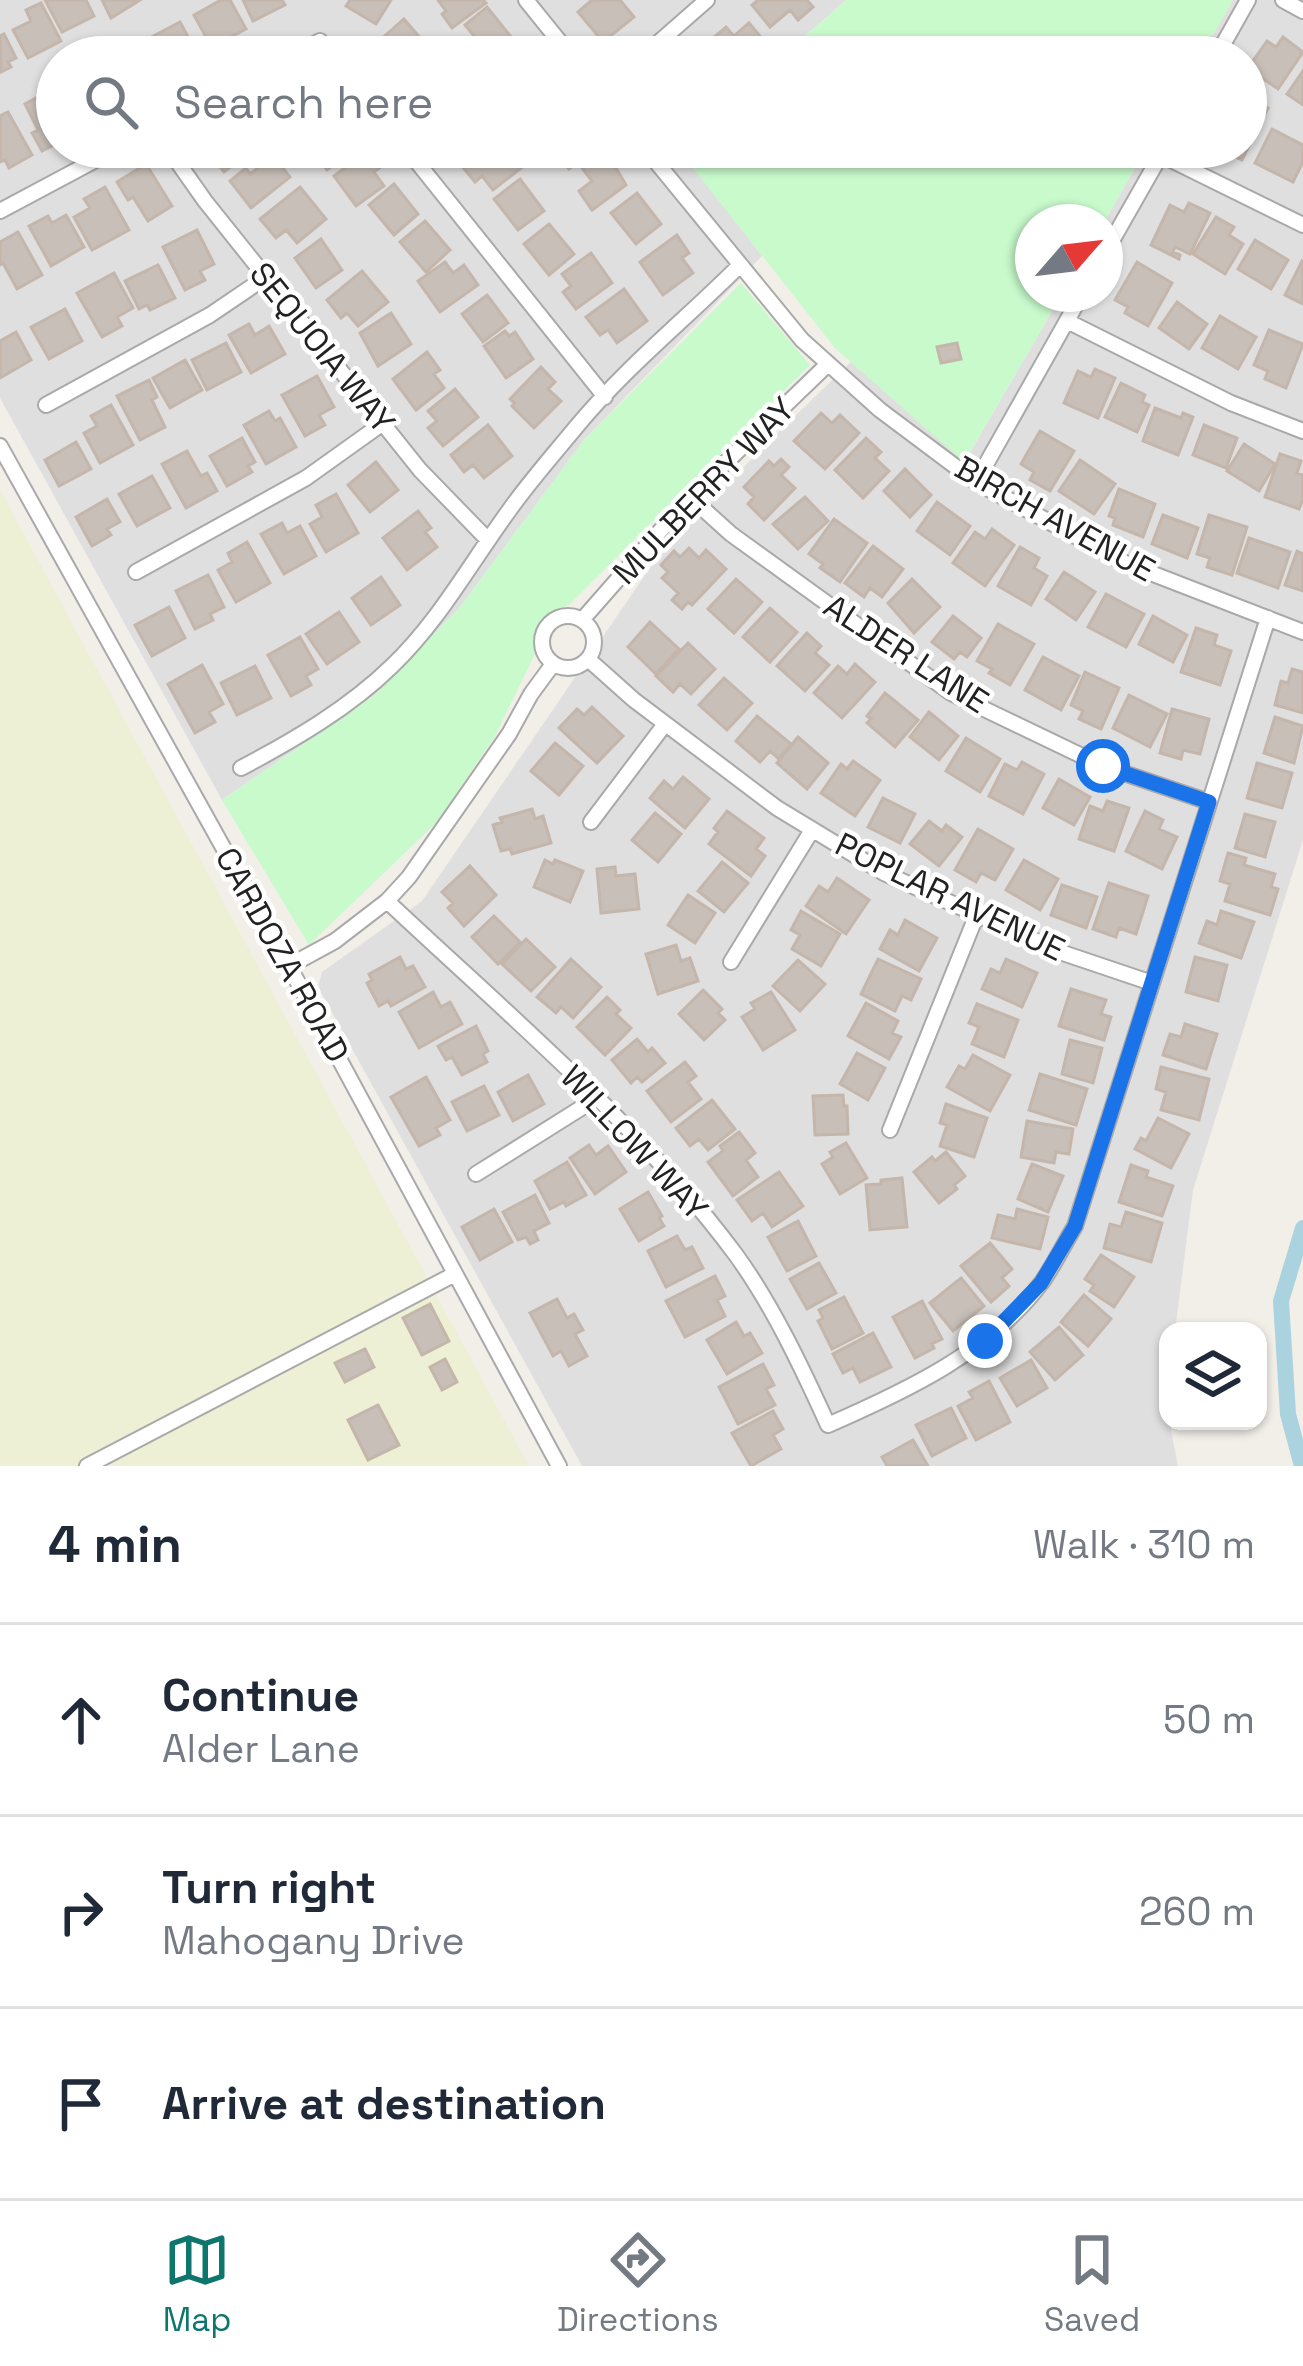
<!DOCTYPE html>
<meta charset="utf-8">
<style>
:root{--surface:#fff;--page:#f2f2f3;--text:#1f2937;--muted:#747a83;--line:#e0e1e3;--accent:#0f766e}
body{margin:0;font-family:"Space Grotesk",sans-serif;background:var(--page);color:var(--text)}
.controls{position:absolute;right:36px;bottom:36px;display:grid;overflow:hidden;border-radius:24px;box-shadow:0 3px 9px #0004}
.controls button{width:108px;height:108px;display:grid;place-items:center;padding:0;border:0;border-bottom:3px solid var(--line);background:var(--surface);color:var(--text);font:60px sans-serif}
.compass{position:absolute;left:1015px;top:204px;width:108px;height:108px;border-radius:50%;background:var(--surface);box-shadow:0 3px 9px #0004;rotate:62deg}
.stop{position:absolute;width:36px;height:36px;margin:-27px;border:9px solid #1a73e8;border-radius:50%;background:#fff}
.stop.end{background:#1a73e8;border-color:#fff;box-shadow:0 3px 12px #0008}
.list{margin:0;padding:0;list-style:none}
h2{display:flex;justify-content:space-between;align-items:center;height:156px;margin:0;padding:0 48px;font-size:51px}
h2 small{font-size:39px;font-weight:400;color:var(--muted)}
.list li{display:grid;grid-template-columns:78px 1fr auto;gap:36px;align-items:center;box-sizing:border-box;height:192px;padding:0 48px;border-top:3px solid var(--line)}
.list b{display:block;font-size:45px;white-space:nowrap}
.list p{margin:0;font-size:39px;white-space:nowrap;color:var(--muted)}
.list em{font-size:39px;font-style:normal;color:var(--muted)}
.icon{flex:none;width:66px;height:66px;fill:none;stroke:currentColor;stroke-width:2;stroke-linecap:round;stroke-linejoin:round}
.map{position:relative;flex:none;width:1303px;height:1466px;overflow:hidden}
.search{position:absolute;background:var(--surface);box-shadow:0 3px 9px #0004;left:36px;right:36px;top:36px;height:132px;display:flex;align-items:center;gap:30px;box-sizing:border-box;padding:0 42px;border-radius:66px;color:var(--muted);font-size:45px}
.sheet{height:732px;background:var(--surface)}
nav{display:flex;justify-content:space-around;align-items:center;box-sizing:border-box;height:168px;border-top:3px solid var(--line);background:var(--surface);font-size:33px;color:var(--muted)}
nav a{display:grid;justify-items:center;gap:6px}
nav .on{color:var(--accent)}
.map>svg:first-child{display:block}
</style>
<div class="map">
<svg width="1303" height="1466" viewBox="0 0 1303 1466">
<rect width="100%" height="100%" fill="#f2efe9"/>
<path fill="#e0dfdf" d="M0,0H846L781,57H57V147H678L762,256L584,440L460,607L376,694L222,800L0,398Z
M1233,0H1303V840L1193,1190L1175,1331H1168L1166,1405L1178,1466H582L318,987L322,972L422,901L654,562L761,449L851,362L965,461L1062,294H1105L1104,222L1147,147H1246V57H1200Z"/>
<path fill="#eef0d5" d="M0,490L529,1466H0Z"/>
<path fill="#c8facc" d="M846,0H1233L1200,57H781Z
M1147,147L1104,222H1033V294H1062L964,462L835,348L677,148Z
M741,283L810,365L570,604L545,617L537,629L534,656L494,738L436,823L309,945L222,800L376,694L460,607L584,440Z"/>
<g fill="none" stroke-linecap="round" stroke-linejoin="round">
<path stroke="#aad3df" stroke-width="16" d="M1302,1466L1288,1414L1281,1301L1303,1228"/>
</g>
<path fill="#c7bfb8" stroke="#c4b6ab" stroke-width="3" d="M45,0H86L94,16L62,32Z
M102,0H140L111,18Z
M221,0H230L246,29L231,37L236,47L217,57L194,15Z
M243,0H282L285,5L253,21Z
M350,0H391L376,24L346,6Z
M438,0H483L486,3L452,28L442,14L446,11Z
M592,0H620L634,17L603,42L578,12Z
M758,0H807L813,7L798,20L790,10L770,27L752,5Z
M41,3L61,41L28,58L13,30L31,21L26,10Z
M487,7L512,38L488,57H470L462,47L475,37L465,25Z
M404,19L429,48L419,57H392L378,42Z
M180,22L199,57H150L142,42Z
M749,23L771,49L762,57L756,51L749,57H728L712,39L726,27L734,36Z
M4,34L16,58L8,62L11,67L1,72L0,36Z
M1283,37L1303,52L1278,89L1248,68L1267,41L1276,47Z
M710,40L723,57H696L693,53Z
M518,41L529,57H497Z
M1303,71V105L1287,94Z
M51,90L57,102V143L42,151L32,133L38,130L25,104Z
M1246,98L1268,108L1242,160L1220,149L1246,147Z
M8,112L32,155L9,168L5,160L0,162V116Z
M1272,129L1303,145V162L1293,182L1255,163Z
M213,147H256L224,172L208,151Z
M309,147H357L327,170Z
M483,147H518L530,161L493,190L482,176L475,182L461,165Z
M560,147H597L569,169L560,158L565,153Z
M369,149L382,166L374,172L384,186L356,206L334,176Z
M606,151L626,185L592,210L579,191L592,181L582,168Z
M273,156L290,177L251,208L230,181L246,168L250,174Z
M146,164L172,206L148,221L133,197L128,200L117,182Z
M520,179L544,211L518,230L494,199Z
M394,184L418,214L394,235L369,205Z
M105,187L129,230L92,250L74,217L90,208L84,199Z
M300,187L326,219L297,243L286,230L276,238L260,219Z
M637,193L661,224L636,244L611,213Z
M1189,203L1210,213L1190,254L1175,247L1173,252L1180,255L1179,259L1151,245L1170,205L1184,212Z
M66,215L84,247L51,266L29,226L48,216L52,223Z
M1216,217L1234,227L1229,235L1243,244L1225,274L1193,254Z
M425,221L450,250L426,272L400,242Z
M549,224L574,254L549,275L524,244Z
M197,230L214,264L200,271L205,280L185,290L163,247Z
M18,232L42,275L17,289L3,263L0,265V242Z
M677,235L689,253L682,258L693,273L663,295L640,262Z
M321,239L342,270L316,288L295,258Z
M1255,240L1288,260L1271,289L1238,269Z
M591,253L612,283L576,309L563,292L571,286L562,274Z
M1302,261L1303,262V304L1285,295Z
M445,262L453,273L464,265L478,285L440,312L418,281Z
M1137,262L1172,283L1148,326L1125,313L1128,307L1115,300Z
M158,265L175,298L150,310L147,305L139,309L125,281Z
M362,271L388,302L358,326L347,313L341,318L327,300Z
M114,273L133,308L117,317L122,326L102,337L77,293Z
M624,289L647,321L617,343L608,330L600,335L586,317Z
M487,295L508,323L483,342L462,314Z
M1177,302L1207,324L1189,349L1159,328Z
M65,309L82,341L49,359L31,327Z
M391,313L411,344L378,366L360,333Z
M1220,316L1256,337L1238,369L1202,348Z
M249,324L255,335L269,326L285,354L251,373L229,335Z
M1269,330L1303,344L1286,388L1265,379L1268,371L1254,365Z
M505,331L509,336L515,332L533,359L506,378L484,346Z
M16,332L31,360L0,378V341Z
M226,343L241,372L207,390L192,360Z
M957,343L961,359L941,363L937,347Z
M427,352L440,370L434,374L444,388L416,410L393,379Z
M185,360L202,390L170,408L153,378Z
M541,367L555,382L548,389L561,401L534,428L512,406L514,403L510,399Z
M1095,369L1115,378L1098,418L1064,403L1078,371L1091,377Z
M317,376L334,407L319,415L325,425L305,436L282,395Z
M149,380L157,397L152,400L165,427L140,440L117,396Z
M1121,383L1145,395L1142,402L1149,405L1137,432L1105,417Z
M455,389L478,417L443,446L428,428L437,421L428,411Z
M111,405L133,445L100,463L84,433L97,426L91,416Z
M1155,408L1181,418L1183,413L1193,417L1178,455L1143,441Z
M269,411L275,421L280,418L296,447L266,464L244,425Z
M821,413L832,423L840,415L859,433L825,469L794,441Z
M488,425L512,456L484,478L473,465L464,472L451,455Z
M1204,425L1237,438L1226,468L1193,455Z
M1040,431L1074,451L1050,491L1030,480L1034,472L1021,464Z
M242,438L255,462L248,466L252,472L227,486L210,456Z
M866,438L881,452L875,458L889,471L863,498L835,470Z
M76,442L91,469L59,486L45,460Z
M1244,444L1275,464L1259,491L1227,471Z
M187,451L201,476L207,473L217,491L186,508L162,464Z
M1280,454L1301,461L1297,473L1303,475V499L1299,509L1265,497Z
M781,459L789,467L781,475L795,488L764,520L748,504L754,497L744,487L769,461L774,466Z
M1080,460L1115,484L1094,514L1059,491Z
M376,462L398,490L370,512L348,485Z
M905,469L931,495L910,517L884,491Z
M152,476L170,508L137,526L119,494Z
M1119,489L1155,504L1143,537L1113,525L1115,518L1109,516Z
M336,494L358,533L326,552L310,524L322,517L316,505Z
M805,497L828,521L798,549L773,524Z
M107,499L120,522L107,529L111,535L92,546L76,517Z
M937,502L970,526L950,555L917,531Z
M418,511L431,528L425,532L437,547L407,570L383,538Z
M1163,515L1198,528L1187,558L1152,544Z
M1209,515L1247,527L1232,575L1207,567L1210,558L1197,554Z
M834,519L867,543L840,582L820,568L823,564L809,554Z
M282,523L287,533L300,526L316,556L284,574L261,534Z
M992,529L1014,545L985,586L953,563L975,532L985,539Z
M1249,538L1290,552L1278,588L1237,573Z
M247,542L270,583L236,602L218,570L232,562L228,553Z
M873,546L903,569L882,597L870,588L864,597L845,583Z
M1020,547L1039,558L1034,568L1047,576L1031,605L998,586Z
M689,548L699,558L706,550L726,569L692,605L688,602L682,609L672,600L678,593L662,578L668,572L661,565L674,551L680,557Z
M1297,551L1303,554V591L1285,585Z
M1064,572L1095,592L1076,620L1046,599Z
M208,575L224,607L210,614L213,620L195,629L176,591Z
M381,577L400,605L371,625L352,598Z
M736,579L762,602L734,633L708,609Z
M912,579L940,607L914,633L888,603Z
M1106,594L1144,614L1126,647L1088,627Z
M169,607L185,638L152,656L135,625Z
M770,608L797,632L770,662L743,637Z
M339,612L359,642L327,664L306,634Z
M953,616L981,638L967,657L960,652L954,659L932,642Z
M1153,616L1187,635L1173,662L1139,644Z
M650,622L679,649L656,674L628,647Z
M998,624L1034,644L1010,685L989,673L992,669L977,661Z
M1196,628L1217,635L1214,645L1231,651L1220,685L1181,672Z
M807,633L821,646L815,653L829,665L805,691L777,666Z
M300,637L318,669L306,676L311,685L291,696L268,655Z
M688,643L715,669L691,694L680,684L673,692L656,676Z
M1043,657L1079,676L1061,710L1025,690Z
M855,664L875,682L842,718L814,693L838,666L847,674Z
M202,665L223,704L209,712L215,722L195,733L168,684Z
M255,666L271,698L237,715L221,683Z
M1292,669L1303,672V713L1275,705L1281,681L1288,683Z
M1085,672L1119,688L1101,729L1079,719L1083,711L1071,705Z
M724,678L752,703L727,730L699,705Z
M885,693L918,720L895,747L867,723L871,719L867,716Z
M1129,695L1167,714L1150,747L1113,728Z
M592,707L623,736L597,763L559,728L577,709L584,715Z
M1172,709L1209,719L1200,754L1183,750L1181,759L1160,753Z
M929,712L958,736L939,760L910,737Z
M757,716L791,744L779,759L770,751L760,762L736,741Z
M1275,717L1303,726L1294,763L1264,753Z
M798,737L828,763L807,789L777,763Z
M966,738L1000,759L980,792L946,771Z
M555,743L583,766L559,795L531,771Z
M853,761L880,780L855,816L821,793L841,764L847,769Z
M1022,762L1044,774L1023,814L989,796L1005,764L1017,770Z
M1257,763L1292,773L1282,808L1247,798Z
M683,777L709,799L685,828L650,798L664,781L673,789Z
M1059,779L1090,797L1074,825L1043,808Z
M883,798L915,814L900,843L868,827Z
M1107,801L1129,808L1114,851L1079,839L1090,806L1103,811Z
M532,809L535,819L543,816L551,843L512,854L510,849L501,851L493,825L502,822L500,818Z
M727,811L764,838L756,849L765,856L751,876L709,844L718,832L714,828Z
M1145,811L1163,820L1159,829L1177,837L1162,869L1126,851Z
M655,813L681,834L658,862L632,840Z
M1245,814L1275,822L1265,857L1235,848Z
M929,821L942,831L946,825L962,837L939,866L910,844Z
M978,829L1013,849L995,880L981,873L976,882L955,870Z
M1228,853L1246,858L1244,865L1275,874L1271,887L1278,889L1270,915L1225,901L1230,884L1220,881Z
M545,860L553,864L555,860L583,871L570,902L534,887Z
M1024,860L1058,879L1040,910L1006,890Z
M722,862L748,883L724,912L698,891Z
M470,866L496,895L464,926L448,908L453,903L442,892Z
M615,867L616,876L635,874L639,909L601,913L597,869Z
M837,878L869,900L846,934L806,906L819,886L828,892Z
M1109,883L1148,896L1136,934L1119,928L1116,937L1093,929Z
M1062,885L1097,897L1086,928L1051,915Z
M688,895L715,913L695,943L668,925Z
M801,911L840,934L821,966L792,949L800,935L791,930Z
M1221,911L1254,922L1241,958L1199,943L1207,921L1217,925Z
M494,916L520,942L498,964L472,937Z
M905,920L937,938L919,971L880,949L890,930L898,935Z
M526,939L555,967L531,991L502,964Z
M676,945L681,961L690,958L698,981L658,994L646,954Z
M400,957L406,969L413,966L425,987L391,1006L388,1001L379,1006L367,983L372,980L369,974Z
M1195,957L1227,965L1218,1001L1186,992Z
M571,959L601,987L573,1018L561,1007L556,1013L537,997Z
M878,959L921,979L911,1000L902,996L895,1011L861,994Z
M1006,959L1037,973L1022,1007L982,989L991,969L1000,973Z
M798,960L825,984L800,1011L773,986Z
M1071,989L1106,1000L1101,1014L1111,1017L1104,1040L1059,1026Z
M703,990L722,1009L718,1013L725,1020L704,1040L679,1014Z
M433,992L441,1007L450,1002L462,1024L419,1048L399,1012Z
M771,992L795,1030L763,1050L742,1017L755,1009L751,1003Z
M607,997L620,1010L616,1014L631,1028L605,1055L577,1027Z
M866,1003L898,1021L892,1033L901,1037L889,1059L848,1036Z
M977,1004L1018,1020L1004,1057L972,1044L979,1027L969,1023Z
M1185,1024L1217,1034L1206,1069L1163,1055L1170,1034L1181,1037Z
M476,1026L488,1051L483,1054L487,1062L462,1075L452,1057L446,1060L438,1046Z
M637,1039L648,1052L652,1048L665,1063L642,1082L637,1077L631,1083L612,1060Z
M1070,1040L1102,1048L1093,1083L1062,1074Z
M857,1053L885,1068L868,1100L840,1084Z
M973,1055L1010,1075L990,1111L947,1087L959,1066L965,1069Z
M685,1062L696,1076L688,1082L701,1099L671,1122L647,1091Z
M1161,1067L1209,1079L1199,1120L1161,1110L1166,1092L1156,1089Z
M1040,1074L1087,1089L1076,1125L1029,1110Z
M528,1075L544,1104L513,1121L498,1092Z
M426,1077L450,1120L436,1128L440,1135L419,1146L391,1097Z
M484,1086L499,1115L467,1131L452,1102Z
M843,1095L844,1106H847L848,1134L815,1135L813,1096Z
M712,1100L735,1129L708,1150L699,1139L690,1146L676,1128Z
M946,1104L987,1118L974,1157L940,1146L947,1125L940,1123Z
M1158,1118L1189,1134L1171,1168L1135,1149L1141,1138L1146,1141Z
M1027,1121L1073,1129L1069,1154L1056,1152L1054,1163L1021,1157Z
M739,1132L755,1153L746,1160L758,1177L733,1196L708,1162L723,1151L720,1146Z
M846,1143L867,1178L840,1194L822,1164L833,1157L830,1152Z
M589,1145L596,1155L608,1146L626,1172L595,1194L570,1158Z
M946,1152L965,1176L954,1185L957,1189L939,1203L914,1172L932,1157L935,1161Z
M567,1162L586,1195L566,1206L564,1202L550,1209L535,1181Z
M1032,1164L1063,1176L1048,1212L1018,1199Z
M1131,1165L1148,1171L1146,1177L1173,1186L1162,1216L1119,1202Z
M779,1172L803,1206L772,1227L763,1213L752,1221L737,1200Z
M902,1178L907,1227L870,1230L866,1185L881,1184V1180Z
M648,1192L662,1216L659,1218L664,1226L639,1241L620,1209Z
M535,1195L549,1223L534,1231L538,1240L530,1244L526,1237L518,1240L503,1212Z
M494,1209L512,1242L480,1260L462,1227Z
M1017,1209L1048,1217L1040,1249L992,1238L998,1215L1015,1219Z
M1126,1212L1162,1223L1151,1262L1104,1248L1110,1224L1121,1227Z
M798,1221L816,1256L787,1271L768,1237Z
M677,1236L685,1250L692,1247L703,1268L666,1287L648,1251Z
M990,1243L1012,1269L1002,1278L1009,1286L991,1302L961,1266Z
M1101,1255L1134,1277L1114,1307L1090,1291L1094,1285L1085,1279Z
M819,1263L836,1293L807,1309L790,1279Z
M715,1276L725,1296L717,1300L725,1316L685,1337L666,1301Z
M961,1278L984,1306L953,1331L930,1303Z
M1084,1295L1111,1319L1088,1346L1061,1322Z
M844,1297L863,1333L832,1349L818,1321L823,1318L819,1310Z
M557,1299L567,1318L574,1314L583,1330L575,1334L587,1356L569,1366L561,1351L553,1356L530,1313Z
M922,1301L942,1339L932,1344L934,1348L915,1358L893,1317Z
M430,1304L449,1341L422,1355L403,1318Z
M736,1322L744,1336L750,1333L762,1353L727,1374L707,1340Z
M1059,1327L1083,1355L1055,1380L1030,1352Z
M873,1333L891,1367L860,1382L853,1368L843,1373L833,1354Z
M365,1349L374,1367L345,1382L335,1363Z
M445,1359L457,1382L442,1390L430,1367Z
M1031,1360L1047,1388L1017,1406L1000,1378Z
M763,1364L774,1385L766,1389L775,1405L738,1424L719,1387Z
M989,1381L1010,1422L976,1440L958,1406L973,1398L969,1392Z
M378,1405L399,1445L368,1460L348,1420Z
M951,1408L966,1438L932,1456L916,1425Z
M773,1411L783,1429L773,1435L781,1449L751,1466L732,1433Z
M913,1440L928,1466H887L882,1457Z"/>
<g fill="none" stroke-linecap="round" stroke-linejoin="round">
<defs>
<path id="street" d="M526,0L572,57
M1283,0L1303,11
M290,57L320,41L333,57
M642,57L707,0
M1216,57L1248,0
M167,147L205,201L420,470L488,540
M405,147L605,397
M644,147L802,340L880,410L976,482L1125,563L1303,632
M1161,155L1303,225
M0,211L120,147
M1105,253L1163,151
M1067,321L1231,403L1303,431
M46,405L210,315L266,277
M0,446L289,966L559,1466
M976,482L1082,294
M690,497L731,534L951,693L1103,766L1209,802
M136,572L306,478L383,423
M542 642a26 26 0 1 1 52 0a26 26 0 1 1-52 0Z
M582,620L690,497L828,364
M588,659L634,700L777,808L884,873L1063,953L1152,983
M241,768C294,740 349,708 392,666C439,621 470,564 508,512C529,482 554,454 577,426C626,367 686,319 740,265
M591,822L665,724
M387,901C507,1014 637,1122 736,1255C773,1306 802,1368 828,1425C906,1391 990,1352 1042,1282C1054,1265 1064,1244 1075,1226L1268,618
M731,962L812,830
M289,966L335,941L387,901L409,877L509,734L531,694L553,664
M890,1130L977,914
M476,1174L597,1098
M87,1466L455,1274"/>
</defs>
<use href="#street" stroke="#a9a9a9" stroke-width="18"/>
<use href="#street" stroke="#fff" stroke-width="14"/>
</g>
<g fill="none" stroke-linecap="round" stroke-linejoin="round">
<path stroke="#1a73e8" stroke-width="15" d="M985,1341L1041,1283L1075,1226L1209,802L1103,766"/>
</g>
<g text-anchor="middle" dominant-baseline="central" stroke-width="9" stroke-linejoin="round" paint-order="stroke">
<g font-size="33" fill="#222" stroke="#fff">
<text transform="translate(322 348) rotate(51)">SEQUOIA WAY</text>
<text transform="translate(704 491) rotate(-46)">MULBERRY WAY</text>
<text transform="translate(1055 519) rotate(29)">BIRCH AVENUE</text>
<text transform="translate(906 654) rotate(33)">ALDER LANE</text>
<text transform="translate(950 897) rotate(26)">POPLAR AVENUE</text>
<text transform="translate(282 955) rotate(61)">CARDOZA ROAD</text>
<text transform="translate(634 1143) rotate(47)">WILLOW WAY</text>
</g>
</g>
</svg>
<div class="controls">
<button><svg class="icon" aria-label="layers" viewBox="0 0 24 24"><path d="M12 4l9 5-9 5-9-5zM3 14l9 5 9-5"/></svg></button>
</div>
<svg class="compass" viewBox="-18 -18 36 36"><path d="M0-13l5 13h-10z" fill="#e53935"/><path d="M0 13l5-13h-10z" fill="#747a83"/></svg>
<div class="stop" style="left:1103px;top:766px"></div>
<div class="stop end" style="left:985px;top:1341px"></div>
<div class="search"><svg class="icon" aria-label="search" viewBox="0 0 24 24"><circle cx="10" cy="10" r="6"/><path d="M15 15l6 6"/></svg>Search here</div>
</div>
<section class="sheet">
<h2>4 min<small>Walk · 310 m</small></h2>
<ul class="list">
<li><svg class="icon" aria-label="ahead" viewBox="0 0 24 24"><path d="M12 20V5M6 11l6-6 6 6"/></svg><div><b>Continue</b><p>Alder Lane</p></div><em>50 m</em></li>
<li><svg class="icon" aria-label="right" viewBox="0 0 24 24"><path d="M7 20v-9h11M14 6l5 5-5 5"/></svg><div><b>Turn right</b><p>Mahogany Drive</p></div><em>260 m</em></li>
<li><svg class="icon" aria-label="arrive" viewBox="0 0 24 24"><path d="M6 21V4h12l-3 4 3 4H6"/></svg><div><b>Arrive at destination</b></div></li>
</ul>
</section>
<nav>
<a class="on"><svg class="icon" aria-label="map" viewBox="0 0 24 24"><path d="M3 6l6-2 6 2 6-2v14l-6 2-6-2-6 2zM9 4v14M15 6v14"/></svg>Map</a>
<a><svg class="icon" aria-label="directions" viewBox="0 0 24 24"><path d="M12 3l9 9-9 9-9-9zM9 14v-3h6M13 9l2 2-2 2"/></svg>Directions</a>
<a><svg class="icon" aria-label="saved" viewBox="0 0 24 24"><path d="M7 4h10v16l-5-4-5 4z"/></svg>Saved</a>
</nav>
